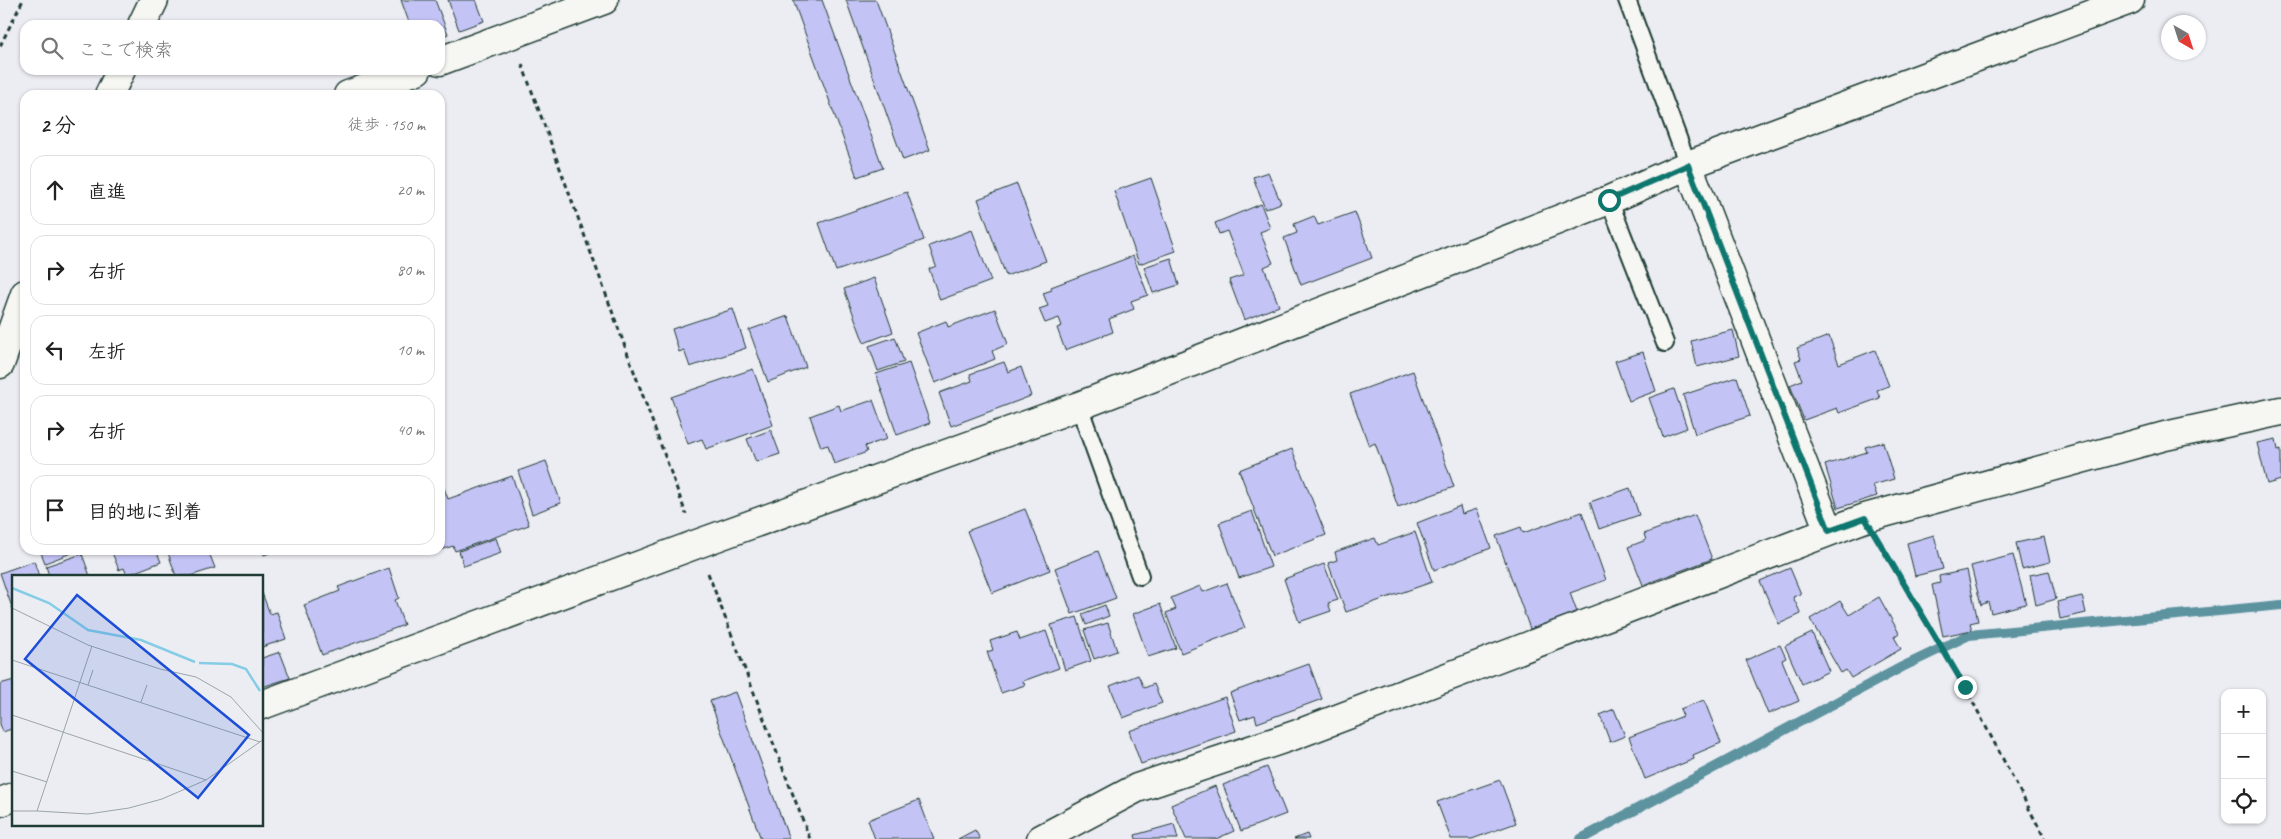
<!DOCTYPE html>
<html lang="ja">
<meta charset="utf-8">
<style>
:root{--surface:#fff;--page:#f6f6f6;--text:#222;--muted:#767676;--line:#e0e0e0}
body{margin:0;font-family:Caveat,"Klee One",sans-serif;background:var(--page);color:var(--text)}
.controls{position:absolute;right:15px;bottom:15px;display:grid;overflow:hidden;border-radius:10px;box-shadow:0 1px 4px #0004}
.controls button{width:45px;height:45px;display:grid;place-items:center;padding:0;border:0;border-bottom:1px solid var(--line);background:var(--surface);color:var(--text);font:25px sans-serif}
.compass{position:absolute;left:2161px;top:15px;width:45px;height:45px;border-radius:50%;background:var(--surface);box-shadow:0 1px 4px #0004;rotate:141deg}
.stop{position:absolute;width:15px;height:15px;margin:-11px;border:4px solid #0f766e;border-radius:50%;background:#fff}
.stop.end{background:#0f766e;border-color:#fff;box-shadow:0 1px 5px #0008}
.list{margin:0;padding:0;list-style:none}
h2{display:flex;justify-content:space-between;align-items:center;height:65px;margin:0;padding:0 20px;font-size:21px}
h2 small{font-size:16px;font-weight:400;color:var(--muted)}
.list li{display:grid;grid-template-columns:32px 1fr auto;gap:15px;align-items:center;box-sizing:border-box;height:70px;margin:0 10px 10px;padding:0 10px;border:1px solid var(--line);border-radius:15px}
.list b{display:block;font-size:19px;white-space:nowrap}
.list em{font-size:16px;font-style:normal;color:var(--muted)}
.icon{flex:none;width:28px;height:28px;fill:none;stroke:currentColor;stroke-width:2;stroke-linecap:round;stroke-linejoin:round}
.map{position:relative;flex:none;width:2281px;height:839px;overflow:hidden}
.search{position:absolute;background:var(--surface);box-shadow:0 1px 4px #0004;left:20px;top:20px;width:425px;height:55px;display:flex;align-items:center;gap:12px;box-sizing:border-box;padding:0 18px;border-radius:15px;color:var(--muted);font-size:19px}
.panel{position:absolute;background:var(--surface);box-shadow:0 1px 4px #0004;left:20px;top:90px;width:425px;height:465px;border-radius:15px}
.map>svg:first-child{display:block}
</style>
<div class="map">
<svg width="2281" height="839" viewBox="0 0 2281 839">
<rect width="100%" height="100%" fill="#ececf3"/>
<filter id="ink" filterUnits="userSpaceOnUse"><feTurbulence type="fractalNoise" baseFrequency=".02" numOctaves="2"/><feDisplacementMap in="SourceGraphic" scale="10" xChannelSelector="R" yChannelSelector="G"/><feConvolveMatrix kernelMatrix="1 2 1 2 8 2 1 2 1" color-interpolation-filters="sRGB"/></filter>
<g filter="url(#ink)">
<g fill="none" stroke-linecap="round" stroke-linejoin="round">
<path stroke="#5c939f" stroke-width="10" d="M1581,839L1902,667L1969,635L2281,605"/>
</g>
<path fill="#c4c3f5" stroke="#1f3d34" d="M401,0H435L448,34L440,37V25H410Z
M448,0H476L484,21L459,30Z
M793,0H822L883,168L857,177Z
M846,0H876L930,150L903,160Z
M1268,172L1281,203L1265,209L1253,177Z
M1151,178L1176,251L1139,264L1114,191Z
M1017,184L1046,261L1006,276L978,199Z
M907,192L924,240L836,271L819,223Z
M1261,204L1270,228L1260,232L1273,263L1264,267L1279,306L1244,320L1229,280L1244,275L1227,231L1219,234L1215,223Z
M1355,212L1372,258L1301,285L1284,238L1297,233L1294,224L1314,216L1318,225Z
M972,230L991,281L940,300L929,269L936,266L929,246Z
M1133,256L1148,295L1131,301L1134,309L1109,319L1113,332L1065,350L1057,328L1062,326L1059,318L1045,323L1039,309L1048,306L1043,293L1052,290L1051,287Z
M1171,258L1179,285L1153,293L1144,267Z
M874,278L893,332L864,343L844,289Z
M733,309L746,348L690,367L684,350L679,352L672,329Z
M995,309L1008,344L992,351L995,359L935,383L916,333L946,321L948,327Z
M788,316L806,367L768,382L749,330Z
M1733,330L1739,356L1697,367L1691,341Z
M1829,336L1839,364L1875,350L1889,386L1877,390L1880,398L1839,413L1837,408L1804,420L1790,385L1802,380L1795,361L1801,359L1797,348Z
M895,337L904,362L878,371L869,346Z
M1643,352L1656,391L1629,401L1615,361Z
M1004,362L1008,372L1021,367L1031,396L951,426L939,393L972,381L970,374Z
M909,363L930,423L897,435L876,374Z
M753,369L773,425L706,449L702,439L688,444L671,397Z
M1413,371L1454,487L1398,507L1375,443L1369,446L1350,394Z
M1737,377L1750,416L1695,434L1683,395Z
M1674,389L1687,428L1663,437L1649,398Z
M873,400L887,439L865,446L867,452L834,464L828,445L821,447L810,416L839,405L841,411Z
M771,430L780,454L756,462L747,439Z
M2276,439L2278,450L2281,449V480L2267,484L2257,443Z
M1883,442L1894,479L1873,485L1877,496L1838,508L1825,465L1867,452L1865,447Z
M1292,449L1326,535L1272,556L1239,470Z
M546,461L561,503L532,514L518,471Z
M512,476L529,525L455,551L453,546L435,552V550H440V490L444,488L448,499Z
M1630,488L1639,515L1599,529L1590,502Z
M1460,506L1462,514L1477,509L1491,548L1434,570L1417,523Z
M1025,509L1050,570L992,593L967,531Z
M1252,511L1271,567L1239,578L1219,523Z
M1582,512L1606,580L1570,593L1577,612L1530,629L1496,536L1521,527L1523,533Z
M1695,515L1712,559L1643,585L1628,547L1646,540L1644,534Z
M1415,532L1432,582L1346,612L1328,563L1337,560L1335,552L1375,538L1378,545Z
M1934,535L1943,569L1915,576L1907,543Z
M2044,537L2050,562L2022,569L2016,543Z
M496,538L501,553L464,566L459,551Z
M40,550H73L74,552L45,563Z
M111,550H156L161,562L127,575L124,568L119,570Z
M167,550H208L215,568L190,576H176Z
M263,550H277L264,555Z
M1098,551L1116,598L1072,614L1055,568Z
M82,554L90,576H49L46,566Z
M2013,555L2026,604L1991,613L1988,602L1981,605L1971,566Z
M34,561L39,576H14V613L0,573Z
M1324,564L1338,600L1328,603L1331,611L1299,622L1284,579Z
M389,568L399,598L395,600L404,625L322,655L304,605L340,591L338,587Z
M1790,568L1801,594L1793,597L1801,614L1779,624L1760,581Z
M1967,570L1978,621L1970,623L1972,630L1943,636L1932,585L1940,583L1939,576Z
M2049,571L2056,599L2036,605L2030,575Z
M1227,583L1245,628L1181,653L1166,613L1176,609L1171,598L1200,586L1203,592Z
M262,593L270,614L277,612L286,639L262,647Z
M2082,596L2086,613L2060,619L2057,602Z
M1879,597L1899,633L1894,637L1901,649L1851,678L1846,670L1841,673L1810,619L1840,601L1849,615Z
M1160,604L1176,648L1148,657L1133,614Z
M1105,605L1109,616L1086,625L1082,614Z
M1077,617L1091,661L1065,670L1051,625Z
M1108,623L1117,651L1094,659L1084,630Z
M1046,631L1059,668L1023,681L1025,685L1001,693L987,652L993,650L990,641L1017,632L1020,640Z
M1812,633L1829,671L1802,684L1785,646Z
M1780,645L1786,658L1782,660L1799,701L1768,714L1746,660Z
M280,652L290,678L262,687V658Z
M1309,664L1322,699L1257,723L1255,715L1240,720L1230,693Z
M1138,675L1144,688L1154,684L1162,703L1123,718L1110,686Z
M14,680V728L3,732L0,724V684Z
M735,692L789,839H761L710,701Z
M1225,697L1236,731L1141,764L1129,731Z
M1704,700L1721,743L1693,755L1694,759L1645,779L1629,737L1683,716L1680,709Z
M1614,709L1625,736L1610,742L1600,715Z
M1267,767L1286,814L1241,831L1223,785Z
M1500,780L1516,823L1472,839H1451L1437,802Z
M1215,786L1234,831L1216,839H1186L1171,805Z
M919,800L934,839H875L868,820Z
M1174,824L1178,839H1136L1135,835Z
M975,830L980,839H958Z
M1307,834L1309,839H1294Z"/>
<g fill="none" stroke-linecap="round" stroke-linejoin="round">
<defs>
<path id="lane" d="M1627,0L1688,165
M1609,200L1665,343
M1079,406L1140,576"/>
<path id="street" d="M142,25L154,0
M440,61L604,0
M109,95L121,70
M348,95L417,70
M1688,165L1829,531
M0,364L25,294
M262,705L697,544L1079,406L1609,200L1688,165L2130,0
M0,802L14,797
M1041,839L1137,788L1295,735L1865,518L2165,436L2281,411"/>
</defs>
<use href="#lane" stroke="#1f3d34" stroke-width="20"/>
<use href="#street" stroke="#1f3d34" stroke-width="31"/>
<path stroke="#1f3d34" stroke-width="3" stroke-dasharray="5 4" stroke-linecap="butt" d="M0,46L23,0
M522,64L686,514
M1882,547L1965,687L2045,839
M708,573L810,839"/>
<use href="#lane" stroke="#f6f6f2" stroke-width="16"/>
<use href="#street" stroke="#f6f6f2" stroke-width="28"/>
</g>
</g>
<g fill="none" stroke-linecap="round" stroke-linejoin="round" filter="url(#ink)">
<path stroke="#0f766e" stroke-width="6" d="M1609,200L1688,165L1829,531L1865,518L1965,687"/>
</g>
<g transform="translate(12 575)">
<rect width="251" height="251" fill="#ececf3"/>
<path fill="none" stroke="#85cde6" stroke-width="2.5" d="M0,13L37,28L76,55L129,65L183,87M187,88L220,89L234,94L248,116"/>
<path fill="none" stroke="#9aa6a7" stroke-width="1" d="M0,33L76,70L148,94L184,102L219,122L252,159M0,85L248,167M76,110L81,95M129,127L135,110M0,140L194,205M0,196L35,207M0,236H25L80,71M25,236L76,239L117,233L150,224L194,205L252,164"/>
<path fill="#1d4ed8" fill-opacity="0.15" stroke="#1d4ed8" stroke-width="2.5" d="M65,20L237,160L186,223L13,84Z"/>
<rect width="251" height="251" fill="none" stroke="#1f3d34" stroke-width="2.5"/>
</g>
</svg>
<div class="controls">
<button>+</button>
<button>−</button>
<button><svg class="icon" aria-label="locate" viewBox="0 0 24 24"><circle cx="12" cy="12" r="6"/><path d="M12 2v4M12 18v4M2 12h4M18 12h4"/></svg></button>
</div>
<svg class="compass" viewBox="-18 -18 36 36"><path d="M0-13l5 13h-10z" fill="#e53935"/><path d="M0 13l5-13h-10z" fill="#767676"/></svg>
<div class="stop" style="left:1609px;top:200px"></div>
<div class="stop end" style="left:1965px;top:687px"></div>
<div class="search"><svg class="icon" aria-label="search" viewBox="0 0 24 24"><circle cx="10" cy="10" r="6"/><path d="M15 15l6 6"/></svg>ここで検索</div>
<section class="panel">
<h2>2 分<small>徒歩 · 150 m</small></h2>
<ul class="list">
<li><svg class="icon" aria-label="ahead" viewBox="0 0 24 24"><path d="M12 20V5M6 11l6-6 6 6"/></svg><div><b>直進</b></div><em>20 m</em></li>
<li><svg class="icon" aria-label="right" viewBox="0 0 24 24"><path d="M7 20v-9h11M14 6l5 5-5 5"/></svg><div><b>右折</b></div><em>80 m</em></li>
<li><svg class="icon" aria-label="left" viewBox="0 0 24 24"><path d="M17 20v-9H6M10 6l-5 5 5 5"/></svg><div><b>左折</b></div><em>10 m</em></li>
<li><svg class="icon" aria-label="right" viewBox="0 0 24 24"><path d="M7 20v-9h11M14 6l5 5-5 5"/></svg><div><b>右折</b></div><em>40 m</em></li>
<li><svg class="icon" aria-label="arrive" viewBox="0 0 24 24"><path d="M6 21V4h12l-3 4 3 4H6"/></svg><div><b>目的地に到着</b></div></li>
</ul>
</section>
</div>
